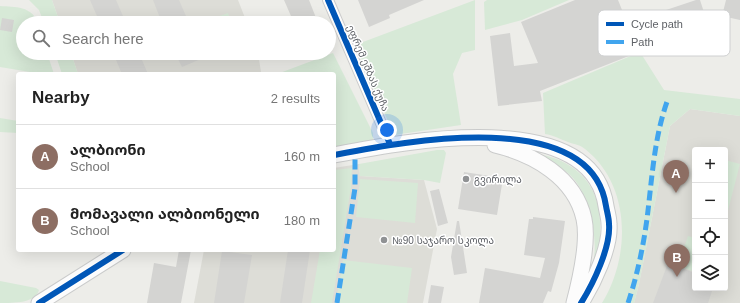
<!DOCTYPE html>
<meta charset="utf-8">
<style>
:root{--surface:#fff;--page:#f6f6f6;--text:#222;--muted:#767676;--line:#e0e0e0;--accent:#0b8043}
body{margin:0;font-family:Helvetica,"Noto Sans Georgian",sans-serif;background:var(--page);color:var(--text)}
.controls{position:absolute;right:12px;bottom:12px;display:grid;overflow:hidden;border-radius:4px;box-shadow:0 4px 16px #0002}
.controls button{width:36px;height:36px;display:grid;place-items:center;padding:0;border:0;border-bottom:1px solid var(--line);background:var(--surface);color:var(--text);font:20px sans-serif}
.you{position:absolute;left:387px;top:130px;width:14px;height:14px;margin:-10px;border:3px solid #fff;border-radius:50%;background:#1a73e8;box-shadow:0 0 0 6px #1a73e833}
.badge{display:grid;place-items:center;width:26px;height:26px;border-radius:50%;background:var(--accent);color:#fff;font-size:13px;font-weight:700}
.pin{position:absolute;translate:-50% -33px;filter:drop-shadow(0 1px 2px #0008)}
.pin::after{content:'';position:absolute;top:21px;width:14px;height:12px;background:inherit;clip-path:polygon(0 0,100% 0,50% 100%)}
.list{margin:0;padding:0;list-style:none}
h2{display:flex;justify-content:space-between;align-items:center;height:52px;margin:0;padding:0 16px;font-size:17px}
h2 small{font-size:13px;font-weight:400;color:var(--muted)}
.list li{display:grid;grid-template-columns:26px 1fr auto;gap:12px;align-items:center;box-sizing:border-box;height:64px;padding:0 16px;border-top:1px solid var(--line)}
.list b{display:block;font-size:15px;white-space:nowrap}
.list p{margin:0;font-size:13px;white-space:nowrap;color:var(--muted)}
.list em{font-size:13px;font-style:normal;color:var(--muted)}
.icon{flex:none;width:22px;height:22px;fill:none;stroke:currentColor;stroke-width:2;stroke-linecap:round;stroke-linejoin:round}
.map{position:relative;flex:none;width:740px;height:303px;overflow:hidden}
.search{position:absolute;background:var(--surface);box-shadow:0 4px 16px #0002;left:16px;top:16px;width:320px;height:44px;display:flex;align-items:center;gap:10px;box-sizing:border-box;padding:0 14px;border-radius:22px;color:var(--muted);font-size:15px}
.panel{position:absolute;background:var(--surface);box-shadow:0 4px 16px #0002;left:16px;top:72px;width:320px;height:180px;border-radius:4px}
.map>svg:first-child{display:block}
</style>
<div class="map">
<svg width="740" height="303" viewBox="0 0 740 303">
<rect width="100%" height="100%" fill="#edede9"/>
<path fill="#ddddd7" fill-rule="evenodd" d="M52,0H238L247,23H60Z
M71,53H258L261,72L256,74H78Z
M690,109L740,116V303H634L639,284L670,126ZM695,150H725V288H695Z
M359,164L360,176L424,180L437,229L423,303H194L204,250H334V168Z"/>
<path fill="#d7e9d7" d="M29,0H52L60,23H44L39,10Z
M475,0V50L462,53L453,74L461,125L394,135L355,45Z
M487,0H569L522,20L485,30L484,2Z
M0,6C15,7 32,6 38,23H23V53H47L54,74H30V72L0,67Z
M228,13L232,23H216L214,18Z
M640,52L664,90L740,99V116L690,109L670,126L639,284L634,303H602C631,256 631,185 585,149C581,145 573,144 568,142C560,139 553,135 545,134L543,93Z
M55,53H71L78,74H62Z
M333,53L373,133V141L334,147V74H277Z
M0,118L18,121V133L0,132Z
M437,150H444L446,153L440,183L424,180L360,176L359,164Z
M539,154C580,162 602,189 600,230C600,237 601,245 599,252C596,262 591,271 587,281C589,275 591,269 593,263C599,239 589,193 571,176C562,167 550,162 539,157Z
M725,160L740,164L726,218H725Z
M352,168L351,187L332,303H311L320,250H334V170Z
M360,179L418,183L415,223L356,217Z
M688,236L695,238V272L678,266Z
M343,260L412,268L407,303H336Z
M0,281L36,288L39,290C36,303 14,303 0,303Z"/>
<path fill="#d4d4d2" d="M90,0H116L126,23H100Z
M153,0H179L189,23H162Z
M284,0H309L318,23H294Z
M358,0H424L389,15L390,18L369,27Z
M575,0H618L639,52L540,91L542,101L498,106L490,36L510,33L514,66L538,63L521,22Z
M696,0H700L713,40L671,54L657,13Z
M726,0H740V20L722,16Z
M2,18L14,20L12,32L0,30Z
M113,53H139L148,74H122Z
M175,53H215L182,67Z
M464,172L503,178L497,215L458,209Z
M439,189L448,223L438,226L430,191Z
M533,217L565,221L559,263L551,292L548,291L543,303H479L485,268L540,278L545,258L524,255L529,219H533Z
M457,221H459L467,273L454,275L451,257Z
M179,250H191L181,303H147L154,263L176,267Z
M288,250H310L302,303H280Z
M222,251L252,255L244,303H214Z
M668,263L695,273V288H713L708,303H653Z
M431,285L444,287L441,303H428Z"/>
<g fill="none" stroke-linecap="round" stroke-linejoin="round">
<defs>
<path id="street" d="M328,0L390,144"/>
<path id="secondary" d="M495,145C533,154 575,177 584,219C589,242 580,280 574,303
M334,155C402,142 591,105 606,206C607,212 609,218 609,224C611,247 593,284 581,303
M39,303L123,250"/>
</defs>
<use href="#street" stroke="#cbcbcb" stroke-width="12"/>
<use href="#secondary" stroke="#cacbcb" stroke-width="17"/>
<use href="#street" stroke="#fcfcfc" stroke-width="10"/>
<use href="#secondary" stroke="#fcfcfc" stroke-width="15"/>
<path stroke="#41a5ee" stroke-width="5" stroke-dasharray="10 5" stroke-linecap="butt" d="M337,303L355,188V151
M628,303C637,276 643,248 647,219C652,179 654,137 668,99"/>
<defs>
<path id="cycleway" d="M328,0L390,144
M334,155C402,142 591,105 606,206C607,212 609,218 609,224C611,247 593,284 581,303
M39,303L123,250"/>
</defs>
<use href="#cycleway" stroke="#fff" stroke-width="8"/>
<use href="#cycleway" stroke="#0057b8" stroke-width="6"/>
</g>
<g fill="#909294" stroke="#fff" stroke-width="1.5">
<circle cx="466" cy="179" r="4"/>
<circle cx="384" cy="240" r="4"/>
</g>
<g text-anchor="middle" dominant-baseline="central" stroke-width="3" stroke-linejoin="round" paint-order="stroke">
<g font-size="10" fill="#5e6166" stroke="#fff">
<text transform="translate(368 68) rotate(67)">ეფრემ ეშბას ქუჩა</text>
</g>
<g font-size="10" fill="#5e6166" stroke="#fff" text-anchor="start">
<text x="474" y="179">გვირილა</text>
<text x="392" y="240">№90 საჯარო სკოლა</text>
</g>
</g>
<rect x="598" y="10" width="132" height="46" rx="6" fill="#fff" stroke="#cfd0d1" stroke-width="1"/>
<rect x="606" y="22" width="18" height="4" fill="#0057b8"/>
<rect x="606" y="40" width="18" height="4" fill="#41a5ee"/>
<g font-size="11" fill="#5e6166">
<text x="631" y="28">Cycle path</text>
<text x="631" y="46">Path</text>
</g>
</svg>
<div class="controls">
<button>+</button>
<button>−</button>
<button><svg class="icon" aria-label="locate" viewBox="0 0 24 24"><circle cx="12" cy="12" r="6"/><path d="M12 2v4M12 18v4M2 12h4M18 12h4"/></svg></button>
<button><svg class="icon" aria-label="layers" viewBox="0 0 24 24"><path d="M12 4l9 5-9 5-9-5zM3 14l9 5 9-5"/></svg></button>
</div>
<div class="you"></div>
<div class="pin badge" style="left:676px;top:193px;background:#8d6e63">A</div>
<div class="pin badge" style="left:677px;top:277px;background:#8d6e63">B</div>
<div class="search"><svg class="icon" aria-label="search" viewBox="0 0 24 24"><circle cx="10" cy="10" r="6"/><path d="M15 15l6 6"/></svg>Search here</div>
<section class="panel">
<h2>Nearby<small>2 results</small></h2>
<ul class="list">
<li><span class="badge" style="background:#8d6e63">A</span><div><b>ალბიონი</b><p>School</p></div><em>160 m</em></li>
<li><span class="badge" style="background:#8d6e63">B</span><div><b>მომავალი ალბიონელი</b><p>School</p></div><em>180 m</em></li>
</ul>
</section>
</div>
